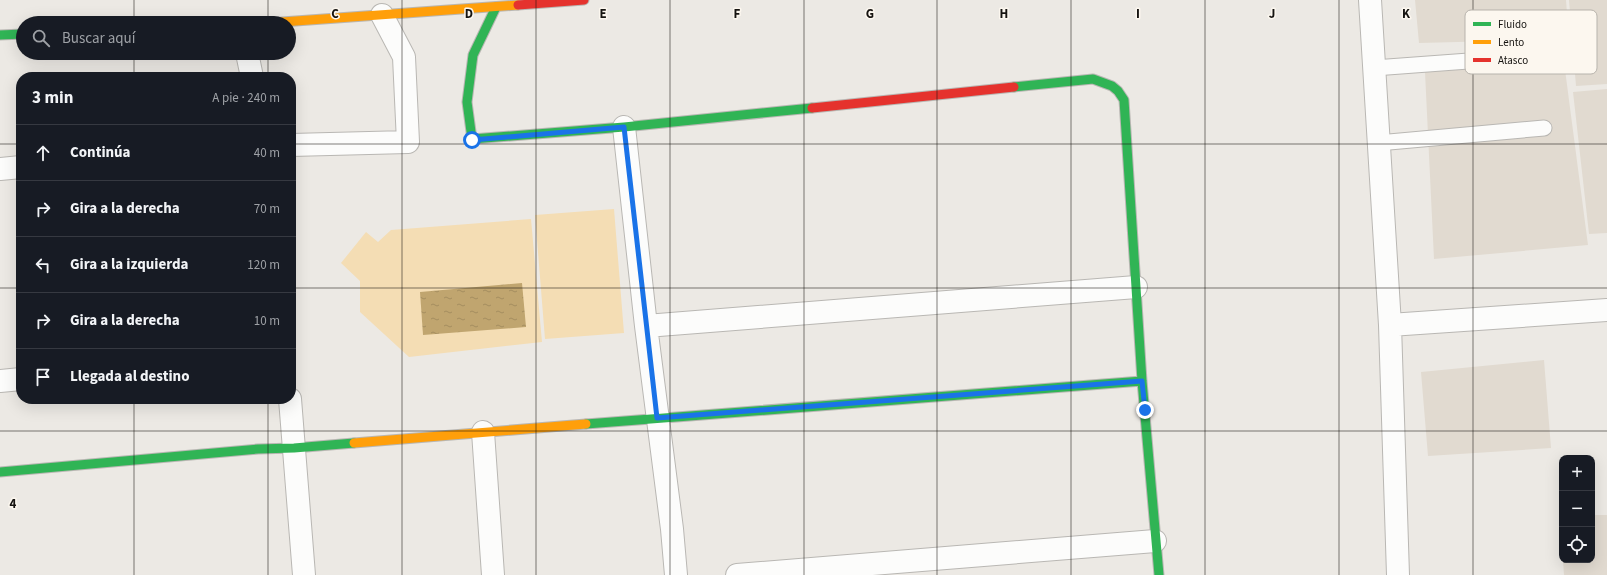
<!DOCTYPE html>
<html lang="es">
<meta charset="utf-8">
<style>
:root{--surface:#171b24;--page:#20242c;--text:#f1f3f6;--muted:#9ea1a6;--line:#363941}
body{margin:0;font-family:"Source Sans 3",sans-serif;background:var(--page);color:var(--text)}
.controls{position:absolute;right:12px;bottom:12px;display:grid;overflow:hidden;border-radius:8px;box-shadow:0 4px 16px #0002}
.controls button{width:36px;height:36px;display:grid;place-items:center;padding:0;border:0;border-bottom:1px solid var(--line);background:var(--surface);color:var(--text);font:20px sans-serif}
.stop{position:absolute;width:12px;height:12px;margin:-9px;border:3px solid #1a73e8;border-radius:50%;background:#fff}
.stop.end{background:#1a73e8;border-color:#fff;box-shadow:0 1px 4px #0008}
.list{margin:0;padding:0;list-style:none}
h2{display:flex;justify-content:space-between;align-items:center;height:52px;margin:0;padding:0 16px;font-size:17px}
h2 small{font-size:13px;font-weight:400;color:var(--muted)}
.list li{display:grid;grid-template-columns:26px 1fr auto;gap:12px;align-items:center;box-sizing:border-box;height:56px;padding:0 16px;border-top:1px solid var(--line)}
.list b{display:block;font-size:15px;white-space:nowrap}
.list em{font-size:13px;font-style:normal;color:var(--muted)}
.icon{flex:none;width:22px;height:22px;fill:none;stroke:currentColor;stroke-width:2;stroke-linecap:round;stroke-linejoin:round}
.map{position:relative;flex:none;width:1607px;height:575px;overflow:hidden}
.search{position:absolute;background:var(--surface);box-shadow:0 4px 16px #0002;left:16px;top:16px;width:280px;height:44px;display:flex;align-items:center;gap:10px;box-sizing:border-box;padding:0 14px;border-radius:22px;color:var(--muted);font-size:15px}
.panel{position:absolute;background:var(--surface);box-shadow:0 4px 16px #0002;left:16px;top:72px;width:280px;height:332px;border-radius:16px}
.map>svg:first-child{display:block}
</style>
<div class="map">
<svg width="1607" height="575" viewBox="0 0 1607 575">
<defs>
<pattern id="water-ripples" width="26" height="14" patternUnits="userSpaceOnUse"><rect width="26" height="14" fill="#c0a56f"/><path d="M2 4q2-2 4 0t4 0M15 11q2-2 4 0t4 0" fill="none" stroke="#a48d5f"/></pattern>
</defs>
<rect width="100%" height="100%" fill="#ece9e4"/>
<path fill="#e1dad0" d="M1415,0H1566L1569,39L1419,43Z
M1569,0H1607V84L1576,86Z
M1564,62L1588,245L1434,259L1425,72Z
M1607,89V233L1589,234L1573,92Z
M1544,360L1551,448L1428,456L1421,372Z
M1592,515H1607V575H1564L1563,560H1592Z"/>
<path fill="#f4ddb4" d="M614,209L624,333L545,339L535,215Z
M531,219L542,342L409,357L360,312V281L341,263L366,232L378,242L391,230Z"/>
<path fill="url(#water-ripples)" d="M522,283L526,327L423,335L420,292Z"/>
<g fill="none" stroke-linecap="round" stroke-linejoin="round">
<defs>
<path id="lane" d="M1374,68L1562,54
M1378,143L1544,128"/>
<path id="street" d="M1370,0L1390,325L1398,575
M247,53L252,77
M624,127L646,326L672,529L676,575
M291,145L408,142L404,57L382,15
M0,169L21,167
M1390,325L1607,310
M646,326L1136,287
M0,381L21,379
M290,399L304,575
M483,432L493,575
M737,575L1155,541"/>
<path id="fast" d="M496,7L473,55L467,102L472,139L624,127L812,108
M0,35L23,34
M1014,87L1093,79L1112,86L1118,91L1124,100L1142,381L1159,575
M586,424L1142,381
M0,472L258,449L294,448L354,443"/>
<path id="slow" d="M268,23L518,5
M354,443L586,424"/>
<path id="jam" d="M518,5L584,0
M812,108L1014,87"/>
</defs>
<use href="#lane" stroke="#b9b7b3" stroke-width="17"/>
<use href="#street" stroke="#b9b7b3" stroke-width="24"/>
<use href="#fast" stroke="#b9b7b3" stroke-width="11"/>
<use href="#slow" stroke="#b9b7b3" stroke-width="11"/>
<use href="#jam" stroke="#b9b7b3" stroke-width="11"/>
<use href="#lane" stroke="#fcfcfb" stroke-width="15"/>
<use href="#street" stroke="#fcfcfb" stroke-width="22"/>
<use href="#fast" stroke="#30b455" stroke-width="9"/>
<use href="#slow" stroke="#ff9f0a" stroke-width="9"/>
<use href="#jam" stroke="#e5322d" stroke-width="9"/>
</g>
<g fill="none" stroke-linecap="round" stroke-linejoin="round">
<path stroke="#1a73e8" stroke-width="5" d="M472,140L624,127L657,418L1142,381L1145,410"/>
</g>
<path fill="none" stroke="#161411" stroke-width="1" stroke-opacity="0.55" d="M134,0V23M268,0V23M402,0V575M536,0V575M670,0V575M804,0V575M937,0V575M1071,0V575M1205,0V575M1339,0V575M1473,0V575M134,53V77M268,53V77M0,144H21M291,144H1607M0,288H21M291,288H1607M134,399V575M268,399V575M0,431H1607"/>
<rect x="1465" y="10" width="132" height="64" rx="6" fill="#fcf7ef" stroke="#b7b3ac" stroke-width="1"/>
<rect x="1473" y="22" width="18" height="4" fill="#30b455"/>
<rect x="1473" y="40" width="18" height="4" fill="#ff9f0a"/>
<rect x="1473" y="58" width="18" height="4" fill="#e5322d"/>
<g font-size="11" fill="#161411">
<text x="1498" y="28">Fluido</text>
<text x="1498" y="46">Lento</text>
<text x="1498" y="64">Atasco</text>
</g>
<g font-size="13" text-anchor="middle" font-weight="bold" fill="#161411" stroke="#fcf7ef" stroke-width="3" stroke-linejoin="round" paint-order="stroke">
<text x="335" y="18">C</text>
<text x="469" y="18">D</text>
<text x="603" y="18">E</text>
<text x="737" y="18">F</text>
<text x="870" y="18">G</text>
<text x="1004" y="18">H</text>
<text x="1138" y="18">I</text>
<text x="1272" y="18">J</text>
<text x="1406" y="18">K</text>
<text x="13" y="508">4</text>
</g>
</svg>
<div class="controls">
<button>+</button>
<button>−</button>
<button><svg class="icon" aria-label="locate" viewBox="0 0 24 24"><circle cx="12" cy="12" r="6"/><path d="M12 2v4M12 18v4M2 12h4M18 12h4"/></svg></button>
</div>
<div class="stop" style="left:472px;top:140px"></div>
<div class="stop end" style="left:1145px;top:410px"></div>
<div class="search"><svg class="icon" aria-label="search" viewBox="0 0 24 24"><circle cx="10" cy="10" r="6"/><path d="M15 15l6 6"/></svg>Buscar aquí</div>
<section class="panel">
<h2>3 min<small>A pie · 240 m</small></h2>
<ul class="list">
<li><svg class="icon" aria-label="ahead" viewBox="0 0 24 24"><path d="M12 20V5M6 11l6-6 6 6"/></svg><div><b>Continúa</b></div><em>40 m</em></li>
<li><svg class="icon" aria-label="right" viewBox="0 0 24 24"><path d="M7 20v-9h11M14 6l5 5-5 5"/></svg><div><b>Gira a la derecha</b></div><em>70 m</em></li>
<li><svg class="icon" aria-label="left" viewBox="0 0 24 24"><path d="M17 20v-9H6M10 6l-5 5 5 5"/></svg><div><b>Gira a la izquierda</b></div><em>120 m</em></li>
<li><svg class="icon" aria-label="right" viewBox="0 0 24 24"><path d="M7 20v-9h11M14 6l5 5-5 5"/></svg><div><b>Gira a la derecha</b></div><em>10 m</em></li>
<li><svg class="icon" aria-label="arrive" viewBox="0 0 24 24"><path d="M6 21V4h12l-3 4 3 4H6"/></svg><div><b>Llegada al destino</b></div></li>
</ul>
</section>
</div>
